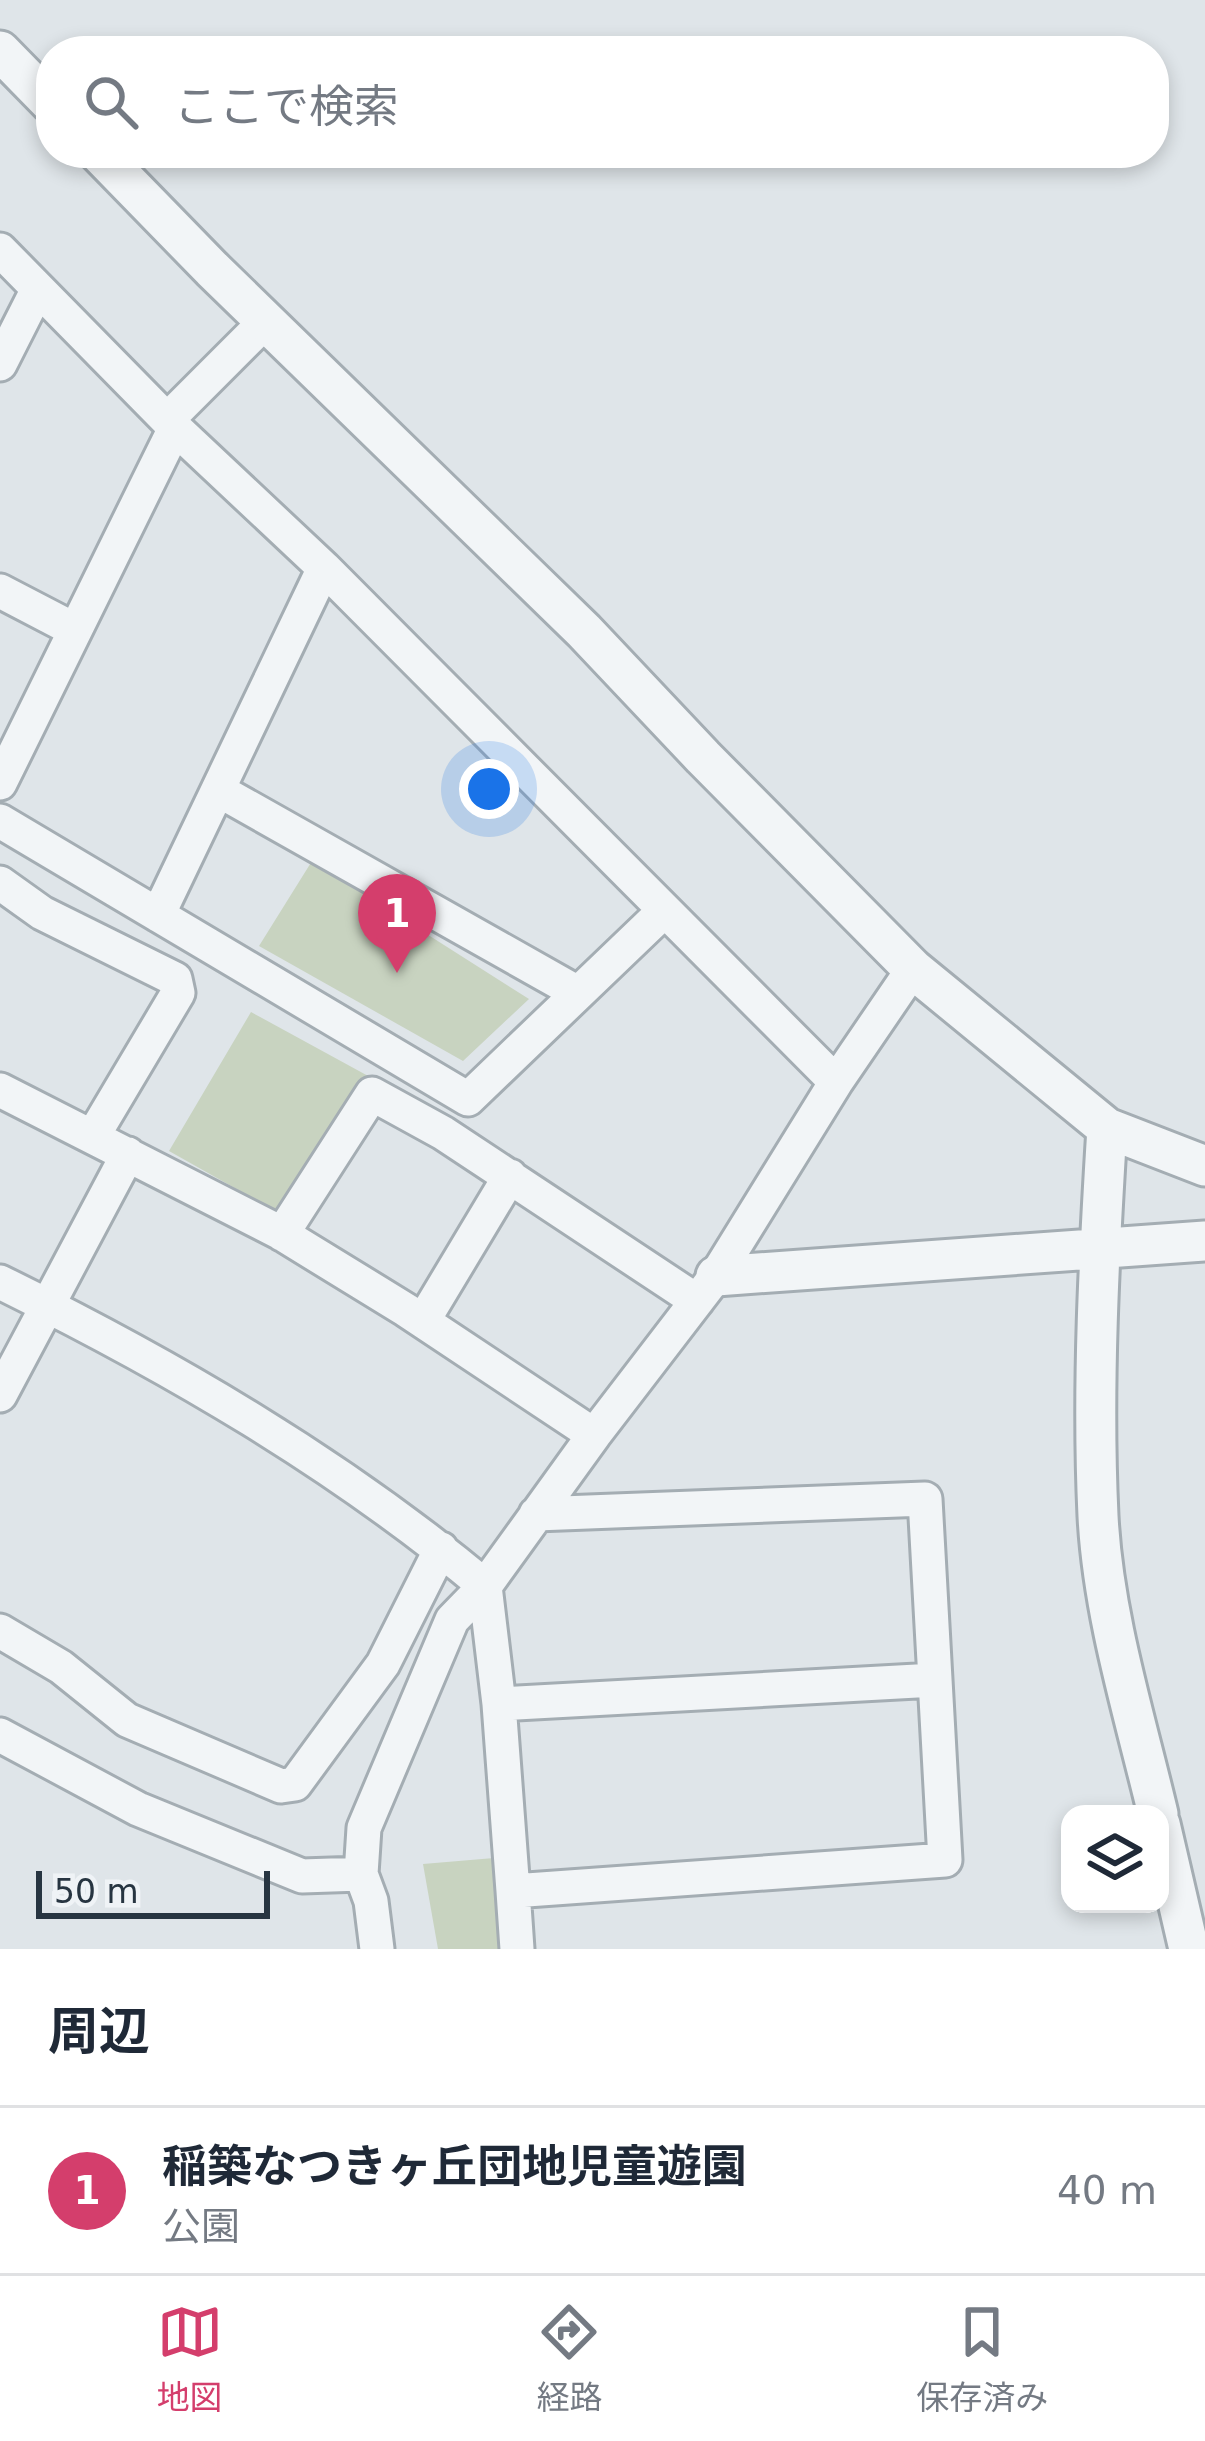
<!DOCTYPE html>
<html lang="ja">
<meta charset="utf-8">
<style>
:root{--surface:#fff;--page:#f6f6f7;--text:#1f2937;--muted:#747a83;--line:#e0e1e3;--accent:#d43e6c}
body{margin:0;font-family:"DejaVu Sans","Noto Sans JP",sans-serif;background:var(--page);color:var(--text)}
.controls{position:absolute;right:36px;bottom:36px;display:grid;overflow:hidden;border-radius:24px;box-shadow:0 6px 18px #0003}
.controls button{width:108px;height:108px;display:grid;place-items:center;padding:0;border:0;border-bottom:3px solid var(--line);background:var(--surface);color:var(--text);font:60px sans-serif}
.scale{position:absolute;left:36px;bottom:30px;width:234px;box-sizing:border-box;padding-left:12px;border:6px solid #273541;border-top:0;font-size:33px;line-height:42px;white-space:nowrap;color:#273541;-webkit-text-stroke:9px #eff3f6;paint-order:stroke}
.you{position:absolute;left:489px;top:789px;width:42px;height:42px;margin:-30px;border:9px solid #fff;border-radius:50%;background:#1a73e8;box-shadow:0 0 0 18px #1a73e833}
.badge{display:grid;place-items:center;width:78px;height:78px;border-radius:50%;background:var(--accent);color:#fff;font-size:39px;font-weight:700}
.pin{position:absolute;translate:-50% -99px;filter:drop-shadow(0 3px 6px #0008)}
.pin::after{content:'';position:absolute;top:63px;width:42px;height:36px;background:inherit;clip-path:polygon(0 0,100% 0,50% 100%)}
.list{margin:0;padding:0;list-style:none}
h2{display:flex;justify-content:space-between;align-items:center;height:156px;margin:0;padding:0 48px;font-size:51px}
h2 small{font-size:39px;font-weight:400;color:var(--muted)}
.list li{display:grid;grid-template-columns:78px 1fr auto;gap:36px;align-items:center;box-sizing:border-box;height:168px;padding:0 48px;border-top:3px solid var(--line)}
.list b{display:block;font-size:45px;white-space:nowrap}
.list p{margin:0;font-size:39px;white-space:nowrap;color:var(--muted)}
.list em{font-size:39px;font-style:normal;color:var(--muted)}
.icon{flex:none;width:66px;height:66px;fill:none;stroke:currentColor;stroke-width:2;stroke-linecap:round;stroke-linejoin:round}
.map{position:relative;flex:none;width:1205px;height:1949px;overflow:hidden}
.search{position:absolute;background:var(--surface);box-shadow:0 6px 18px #0003;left:36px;right:36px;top:36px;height:132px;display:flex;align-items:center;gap:30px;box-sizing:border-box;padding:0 42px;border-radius:48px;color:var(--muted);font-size:45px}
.sheet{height:324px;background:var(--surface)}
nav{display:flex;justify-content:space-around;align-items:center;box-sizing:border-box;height:168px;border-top:3px solid var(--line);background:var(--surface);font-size:33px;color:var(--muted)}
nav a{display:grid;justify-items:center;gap:6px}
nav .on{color:var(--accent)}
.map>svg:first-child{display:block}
</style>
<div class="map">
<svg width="1205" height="1949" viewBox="0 0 1205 1949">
<rect width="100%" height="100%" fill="#dfe5e9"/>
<path fill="#c8d3c0" d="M312,861L529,999L463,1061L259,946Z
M251,1012L370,1077L288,1210L279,1213L169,1151Z
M494,1858L499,1949H438L423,1864Z"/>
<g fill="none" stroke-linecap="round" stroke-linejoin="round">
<defs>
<path id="minor" d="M0,250L175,428L324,568L836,1082
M0,364L38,289
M167,420L266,321
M0,591L75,630
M0,783L175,428
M218,790L578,993
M0,821L468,1099L664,911
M0,883L42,913L175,979L178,993L93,1136
M158,915L324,568
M0,1090L279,1232L406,1310L594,1435
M282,1234L372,1094L443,1133L697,1301
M0,1282C171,1366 339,1464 485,1586L499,1704L513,1891L945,1860L925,1499L536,1514
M423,1321L510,1176
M0,1395L128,1154
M0,1631L61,1667L127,1720L281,1786L295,1784L383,1664L441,1549
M499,1704L935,1680
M0,1735L138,1809L302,1876L361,1874
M513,1891L517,1949
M377,1949L371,1901L361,1874L364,1828L452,1620L485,1586L594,1435L716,1276L836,1082L913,969"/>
<path id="tertiary" d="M0,51L51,103
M99,153L212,269L584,631L703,757L913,969L1107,1128L1205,1166
M1107,1128C1099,1256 1092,1387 1098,1516C1103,1616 1135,1717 1158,1814
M716,1276L1205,1241
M1160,1824L1189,1949"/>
</defs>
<use href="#minor" stroke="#a4adb3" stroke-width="39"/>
<use href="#tertiary" stroke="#a4adb3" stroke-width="45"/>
<use href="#minor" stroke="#f2f5f7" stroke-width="33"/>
<use href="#tertiary" stroke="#f2f5f7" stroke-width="39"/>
</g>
</svg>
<div class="controls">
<button><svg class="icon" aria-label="layers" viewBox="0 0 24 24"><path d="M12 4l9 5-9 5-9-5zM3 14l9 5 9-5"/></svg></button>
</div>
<div class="scale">50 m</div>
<div class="you"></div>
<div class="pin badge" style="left:397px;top:973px">1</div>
<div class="search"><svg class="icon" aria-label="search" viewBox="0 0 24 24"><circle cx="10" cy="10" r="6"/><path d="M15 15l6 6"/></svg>ここで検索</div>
</div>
<section class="sheet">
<h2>周辺<small></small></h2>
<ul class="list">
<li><span class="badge">1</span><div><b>稲築なつきヶ丘団地児童遊園</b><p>公園</p></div><em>40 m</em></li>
</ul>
</section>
<nav>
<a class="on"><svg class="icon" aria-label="map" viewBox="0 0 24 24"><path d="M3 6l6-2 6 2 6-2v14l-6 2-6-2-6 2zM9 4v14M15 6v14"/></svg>地図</a>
<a><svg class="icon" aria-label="directions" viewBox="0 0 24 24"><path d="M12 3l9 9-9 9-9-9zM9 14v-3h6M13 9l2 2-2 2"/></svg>経路</a>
<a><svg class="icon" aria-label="saved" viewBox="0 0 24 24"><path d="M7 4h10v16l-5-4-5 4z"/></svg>保存済み</a>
</nav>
